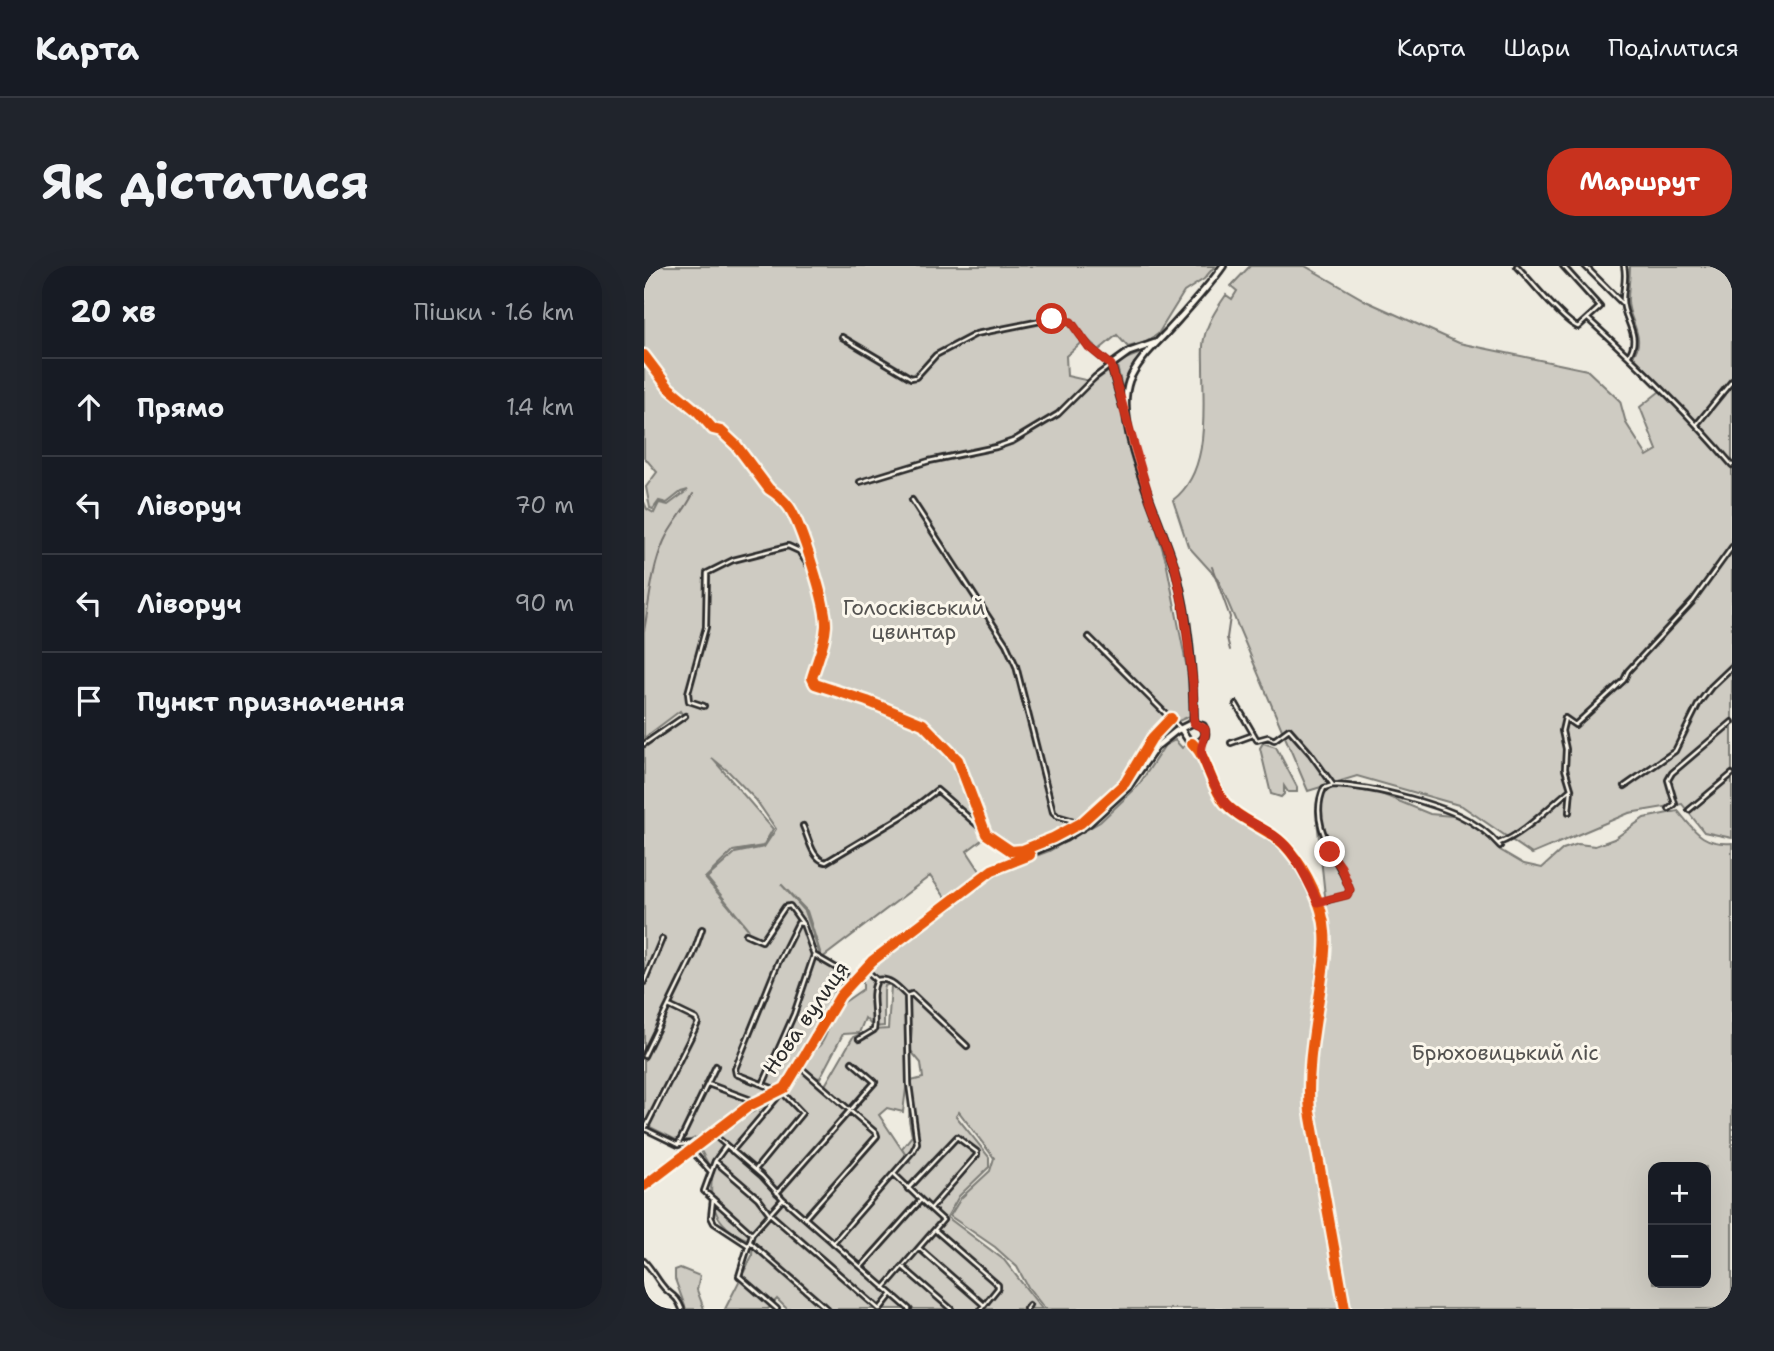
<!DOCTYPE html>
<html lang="uk">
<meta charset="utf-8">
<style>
:root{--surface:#171b24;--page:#20242c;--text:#f1f3f6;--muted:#9ea1a6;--line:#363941;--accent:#c8321e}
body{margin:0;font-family:"Shantell Sans",sans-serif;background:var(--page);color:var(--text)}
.controls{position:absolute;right:21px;bottom:21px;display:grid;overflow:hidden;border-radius:14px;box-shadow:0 7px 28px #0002}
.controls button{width:63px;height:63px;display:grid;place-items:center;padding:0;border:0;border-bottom:2px solid var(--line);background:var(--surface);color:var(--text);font:35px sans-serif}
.stop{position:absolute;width:21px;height:21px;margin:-16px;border:5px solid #c8321e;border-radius:50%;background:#fff}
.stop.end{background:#c8321e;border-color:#fff;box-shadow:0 2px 7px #0008}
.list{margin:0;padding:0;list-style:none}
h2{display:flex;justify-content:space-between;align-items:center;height:91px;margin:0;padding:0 28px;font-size:30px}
h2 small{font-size:23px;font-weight:400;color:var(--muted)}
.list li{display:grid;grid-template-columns:46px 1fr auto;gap:21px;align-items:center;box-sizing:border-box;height:98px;padding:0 28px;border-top:2px solid var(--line)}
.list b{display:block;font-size:26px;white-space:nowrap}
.list em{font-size:23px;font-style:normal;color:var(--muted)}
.icon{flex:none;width:38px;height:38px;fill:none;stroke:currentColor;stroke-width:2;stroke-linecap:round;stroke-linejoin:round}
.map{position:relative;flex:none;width:1088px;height:1043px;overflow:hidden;border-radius:28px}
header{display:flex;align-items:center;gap:42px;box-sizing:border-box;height:98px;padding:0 35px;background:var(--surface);border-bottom:2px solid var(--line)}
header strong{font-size:33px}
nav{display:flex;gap:38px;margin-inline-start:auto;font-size:24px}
.intro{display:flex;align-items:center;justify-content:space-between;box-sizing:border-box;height:168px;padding:0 42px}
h1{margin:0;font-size:49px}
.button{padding:18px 32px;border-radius:28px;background:var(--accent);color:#fff;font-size:24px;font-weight:700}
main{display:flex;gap:42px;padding:0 42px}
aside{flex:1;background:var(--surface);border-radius:28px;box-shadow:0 7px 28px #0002}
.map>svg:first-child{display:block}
</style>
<header>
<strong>Карта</strong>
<nav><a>Карта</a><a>Шари</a><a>Поділитися</a></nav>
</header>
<div class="intro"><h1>Як дістатися</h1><a class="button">Маршрут</a></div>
<main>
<aside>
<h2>20 хв<small>Пішки · 1.6 km</small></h2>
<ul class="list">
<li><svg class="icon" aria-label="ahead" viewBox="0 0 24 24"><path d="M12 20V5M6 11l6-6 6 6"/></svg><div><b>Прямо</b></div><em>1.4 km</em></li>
<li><svg class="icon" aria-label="left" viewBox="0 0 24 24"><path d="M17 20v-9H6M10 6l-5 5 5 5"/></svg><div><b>Ліворуч</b></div><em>70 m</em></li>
<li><svg class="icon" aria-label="left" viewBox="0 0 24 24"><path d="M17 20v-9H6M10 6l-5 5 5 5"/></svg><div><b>Ліворуч</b></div><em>90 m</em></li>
<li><svg class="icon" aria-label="arrive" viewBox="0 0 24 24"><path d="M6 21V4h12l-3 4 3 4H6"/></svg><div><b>Пункт призначення</b></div></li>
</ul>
</aside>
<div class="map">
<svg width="1088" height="1043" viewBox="0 0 1088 1043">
<rect width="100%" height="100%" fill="#eeebe0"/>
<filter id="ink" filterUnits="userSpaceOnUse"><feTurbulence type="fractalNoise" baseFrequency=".0143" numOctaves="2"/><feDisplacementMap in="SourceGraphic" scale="14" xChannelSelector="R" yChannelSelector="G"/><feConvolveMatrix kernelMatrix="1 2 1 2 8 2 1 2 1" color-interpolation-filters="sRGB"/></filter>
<g filter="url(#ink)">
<path fill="#cecbc2" stroke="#7c7b76" stroke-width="2" fill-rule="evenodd" d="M0,0H571L560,13L540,26L514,68L502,76L484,81L473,69L455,84L442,72L422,90L423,110L450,116L465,105L522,295L545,413L546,450L532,456L508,479L483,521L463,540L442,557L373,589L362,588L339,573L323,585L338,608L303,634L286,610L178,692L163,645L137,618L161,645L177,692L206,709L180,747L140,818L104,835L60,868L47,874H32L0,858V482L41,453L36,445L0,472V236L3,243L10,247L15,237L24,239L44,224L37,226L23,237L15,235L9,243L6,242L2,221L13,206L0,191ZM68,492L85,506L112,534L132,563L120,581L91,587L63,612L105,664L61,612L89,585L119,580L129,563Z
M606,0H661L724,36L815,77L943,104L976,135L982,157L1003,190L1013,184L996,141L1020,122L989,90C1003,72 984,54 984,35C984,23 986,12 986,0H1088V572L1060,566L1038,538L985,547L888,588L818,540L713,510L664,525L574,313L544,280L529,234C567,205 559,143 559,100C559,91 558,81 560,73C563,57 573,42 582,29L588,33L593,25L587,20Z
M502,85L490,97L479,125L473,100L479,94Z
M531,474L538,482L542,479L549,485L577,537L591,551L632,578L647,593L671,637L677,667L660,802V833L697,1043H401L384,1021L373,1001L351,981L306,950L317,932L346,905L350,892L315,846L312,850L345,891V901L315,930L303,951L360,994L398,1043H143L133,1033L124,1043H81L108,990L109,975C75,965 62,940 69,907L56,883L93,855L129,835L159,806L180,821L209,771L229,764L244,763L247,720L256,726L247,717L241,720L240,725V760L229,761L221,752L215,767L199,768L176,812L170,811L158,802V798L163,788C185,781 184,754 194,737H199L219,723V707L349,606L405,585L456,556L494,520L521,479ZM263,758L268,762L266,784L277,797L279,812L267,815L265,854L268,870L258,882L267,897L235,849L243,842L259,846L264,807Z
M619,477L632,481L653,521V526H644L640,520V528L637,531L627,528L616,482Z
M689,521L735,527L786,548L819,551L848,573L856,584L880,598L898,602L919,583L934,578L951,580L970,573L1000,552L1034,545C1051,565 1058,579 1088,577V1043H707L672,856L668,822L685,668L672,544L677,530ZM1009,901H1062V1017H1009Z
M36,1002L56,1010L53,1024L60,1043H42L31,1013V1004Z"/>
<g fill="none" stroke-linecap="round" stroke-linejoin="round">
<path stroke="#74726e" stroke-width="2" d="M568,301L586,351L583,372L586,384
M0,365C6,334 7,304 20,275C28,257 41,245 49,228"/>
<defs>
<path id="street" d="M873,0C885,13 921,57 934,61L956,41L919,0
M941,0L978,37
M980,0C983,12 979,22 979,34C979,54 998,69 985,89
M944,53C995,99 1044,147 1088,199
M198,71L267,112L272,111L292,89L332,68L402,54L427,56L445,81L467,99L451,111L414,148L369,175L352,181L285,195L216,216
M0,89L25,122L54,146L69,163L77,165L92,179L125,223C133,228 140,234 145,241C157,258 183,340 182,360C181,378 173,395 168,412L171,418L223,435L279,458L314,494L342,568L367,585L379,584L409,572L437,557L481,517L508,472L527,452
M1053,158L1088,115
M268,234L362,378L372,400L409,546L413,550L437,557
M445,371L537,463
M592,438L613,474L624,471L630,474L645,463L666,487L689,519C716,520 739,525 765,532C800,542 832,552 856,580
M60,440L45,435L44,427L62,361L63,307L89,294L144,280L155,285L168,305
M587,477L609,469
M0,478L41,450
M981,520L1031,485L1055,437L1067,421L1088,401
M1025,543L1031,538L1024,514L1028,507L1088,456
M1045,544L1088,508
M925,546L927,523L921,503L922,483L918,465L921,452L931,459L980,414L984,405L1049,335L1088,281
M159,560C165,573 168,593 182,596L259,550L293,524L338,563
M855,577C879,569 906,540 927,523
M676,636L703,629L706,624C694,592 663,558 680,522L689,519
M102,668L118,675L141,641L146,640L159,658L170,689L201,707L192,723L196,730
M221,703L233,714C246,711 254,721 263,730L268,728L323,780
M0,716L18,673
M215,773L230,764C233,747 225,730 233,714
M0,790L49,689L58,663
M156,801L232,867L233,870L161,952
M64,818L110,835
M119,818L150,748L170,689
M1,863L54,757L52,753L25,740
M1,863L34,879L53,877
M69,868L118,910L139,933L265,1043
M34,879L72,800
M82,880L71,895L60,925L108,968
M48,885L67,906
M88,885L138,826
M71,895L114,932L126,948L235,1043
M111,904L158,847L138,826L92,808L91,803L134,697L154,657L159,658
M264,923L313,871L333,886V889L287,942
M133,927L231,816L208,796
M69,933L67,951L70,957L105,980
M291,964L354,1019V1022L337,1043
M106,976L183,1043
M189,977L269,885L273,877L265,818L263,730
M275,982L340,1039
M0,995C7,1002 11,1010 17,1018C24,1029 32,1027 38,1043
M217,1001L277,934L251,909
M260,1002L307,1043
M240,1022L299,954L277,934
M133,1043L95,1010L108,968L139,933
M236,1043L248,1028
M382,1043L385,1039"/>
<path id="secondary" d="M479,141L467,99L485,86L511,77
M550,457C549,408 545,356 533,309C520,259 468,163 485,115C493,95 510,80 524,65C543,44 563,23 579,0
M537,463L545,475L554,477C562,473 563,467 559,460L550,457
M548,477C565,493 566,520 581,537C599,557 628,563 645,584C663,605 679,638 681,666C683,683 679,702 677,719C671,761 662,804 666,846L701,1043
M0,920L105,840L141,822L196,730L228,695L348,604L421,572L445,557L484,521L512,481L532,465L546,458"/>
</defs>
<use href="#street" stroke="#2b2b2b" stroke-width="8"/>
<use href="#secondary" stroke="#2b2b2b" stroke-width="10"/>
<use href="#street" stroke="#fbf7ec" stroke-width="2.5"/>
<use href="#secondary" stroke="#fbf7ec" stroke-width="4.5"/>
<defs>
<path id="cycleway" d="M0,89L25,122L54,146L69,163L77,165L92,179L125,223C133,228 140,234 145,241C157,258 183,340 182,360C181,378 173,395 168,412L171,418L223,435L279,458L314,494L342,568L367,585L379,584L409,572L437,557L481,517L508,472L527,452
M548,477C565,493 566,520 581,537C599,557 628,563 645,584C663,605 679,638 681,666C683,683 679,702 677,719C671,761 662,804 666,846L701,1043
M0,920L105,840L141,822L196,730L228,695L348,604L386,589"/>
</defs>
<use href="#cycleway" stroke="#fbf7ec" stroke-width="15"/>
<use href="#cycleway" stroke="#e8590c" stroke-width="10"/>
</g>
</g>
<g fill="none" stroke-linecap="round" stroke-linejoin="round" filter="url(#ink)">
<path stroke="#c8321e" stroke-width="9" d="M408,53L427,56L445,81L467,99L506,234L531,301L540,344L549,418L550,457L561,463C563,473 555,479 558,489C564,504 570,521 579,534C590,550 613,558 629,569C652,585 662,612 674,636L703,629L706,624L697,601L686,586"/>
</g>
<g text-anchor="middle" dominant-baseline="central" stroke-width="6" stroke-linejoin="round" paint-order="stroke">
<g font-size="21" fill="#545351" stroke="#fbf7ec">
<text x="270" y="342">Голосківський<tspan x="270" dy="24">цвинтар</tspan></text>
<text x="861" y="787">Брюховицький ліс</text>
</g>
<g font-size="21" fill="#2b2b2b" stroke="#fbf7ec">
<text transform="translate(162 752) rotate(-55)">Нова вулиця</text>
</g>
</g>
</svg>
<div class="controls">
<button>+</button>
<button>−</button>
</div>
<div class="stop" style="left:408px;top:53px"></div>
<div class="stop end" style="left:686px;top:586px"></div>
</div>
</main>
